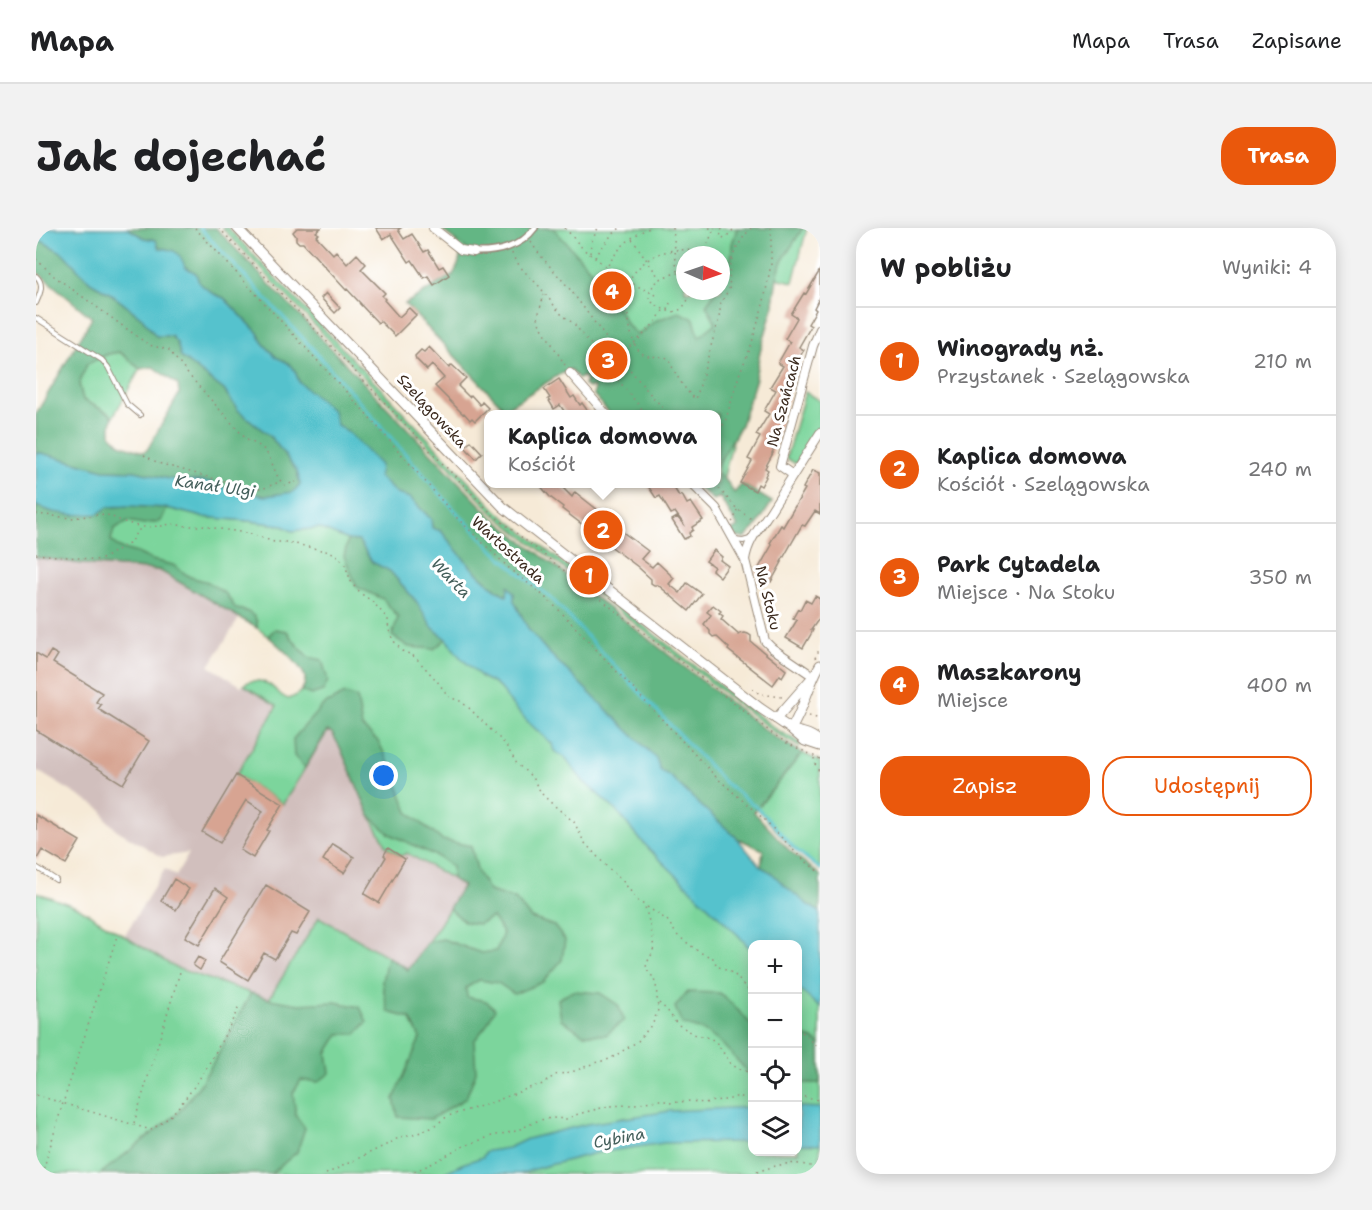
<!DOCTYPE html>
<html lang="pl">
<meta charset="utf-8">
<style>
:root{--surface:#fff;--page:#f2f2f2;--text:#202124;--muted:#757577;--line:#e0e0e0;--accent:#ea580c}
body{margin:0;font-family:"Shantell Sans",sans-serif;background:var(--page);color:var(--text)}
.controls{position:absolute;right:18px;bottom:18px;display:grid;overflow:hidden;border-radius:12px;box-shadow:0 3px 15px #0003}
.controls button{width:54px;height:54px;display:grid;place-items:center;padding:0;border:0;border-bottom:2px solid var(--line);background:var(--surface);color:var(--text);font:30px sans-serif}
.compass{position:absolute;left:640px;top:18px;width:54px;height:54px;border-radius:50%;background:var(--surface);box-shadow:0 3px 15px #0003;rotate:92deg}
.you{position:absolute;left:348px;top:548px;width:21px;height:21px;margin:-15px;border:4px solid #fff;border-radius:50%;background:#1a73e8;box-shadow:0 0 0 9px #1a73e833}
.badge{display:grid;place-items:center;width:39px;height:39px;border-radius:50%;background:var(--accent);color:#fff;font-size:20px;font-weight:700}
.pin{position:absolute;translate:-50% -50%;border:3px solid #fff;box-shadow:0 2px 6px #0006}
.popup{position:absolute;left:448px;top:182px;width:237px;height:78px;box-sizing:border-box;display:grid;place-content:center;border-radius:12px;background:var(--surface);filter:drop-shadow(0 2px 4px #0005);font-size:20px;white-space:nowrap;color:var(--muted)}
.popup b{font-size:22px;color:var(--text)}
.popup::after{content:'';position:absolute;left:50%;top:100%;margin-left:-12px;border:12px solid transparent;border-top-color:var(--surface)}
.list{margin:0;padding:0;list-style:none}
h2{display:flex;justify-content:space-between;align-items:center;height:78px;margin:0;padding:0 24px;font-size:26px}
h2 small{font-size:20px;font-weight:400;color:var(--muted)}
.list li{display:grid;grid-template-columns:39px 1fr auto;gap:18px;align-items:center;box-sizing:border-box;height:108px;padding:0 24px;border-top:2px solid var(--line)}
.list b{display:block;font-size:22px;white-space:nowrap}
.list p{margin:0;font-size:20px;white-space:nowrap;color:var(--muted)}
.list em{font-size:20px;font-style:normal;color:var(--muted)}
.actions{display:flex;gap:12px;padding:18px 24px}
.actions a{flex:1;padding:14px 0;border:2px solid var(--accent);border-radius:24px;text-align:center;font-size:21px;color:var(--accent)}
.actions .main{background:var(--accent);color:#fff}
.icon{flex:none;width:33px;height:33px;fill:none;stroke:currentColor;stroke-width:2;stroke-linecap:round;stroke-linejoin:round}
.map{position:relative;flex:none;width:784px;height:946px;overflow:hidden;border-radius:24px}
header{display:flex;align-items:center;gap:36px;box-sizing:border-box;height:84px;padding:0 30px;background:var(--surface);border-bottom:2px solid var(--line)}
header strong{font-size:28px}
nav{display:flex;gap:33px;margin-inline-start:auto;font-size:21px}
.intro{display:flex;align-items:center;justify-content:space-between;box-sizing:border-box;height:144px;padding:0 36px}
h1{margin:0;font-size:42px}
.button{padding:15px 27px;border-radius:24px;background:var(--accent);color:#fff;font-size:21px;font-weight:700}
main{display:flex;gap:36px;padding:0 36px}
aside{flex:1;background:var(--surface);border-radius:24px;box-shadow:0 3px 15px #0003}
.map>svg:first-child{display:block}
</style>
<header>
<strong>Mapa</strong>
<nav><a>Mapa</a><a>Trasa</a><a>Zapisane</a></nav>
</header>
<div class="intro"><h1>Jak dojechać</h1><a class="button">Trasa</a></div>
<main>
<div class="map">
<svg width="784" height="946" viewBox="0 0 784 946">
<rect width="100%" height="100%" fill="#fff"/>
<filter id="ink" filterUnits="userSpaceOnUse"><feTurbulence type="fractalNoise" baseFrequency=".0167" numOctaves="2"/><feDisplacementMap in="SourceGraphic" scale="12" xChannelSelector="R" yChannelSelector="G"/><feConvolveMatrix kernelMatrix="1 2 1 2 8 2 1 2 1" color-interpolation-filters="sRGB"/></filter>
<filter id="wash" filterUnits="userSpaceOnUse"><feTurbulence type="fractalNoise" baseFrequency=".008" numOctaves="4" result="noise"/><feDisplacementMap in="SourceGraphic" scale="24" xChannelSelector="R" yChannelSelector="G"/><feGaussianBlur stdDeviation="1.35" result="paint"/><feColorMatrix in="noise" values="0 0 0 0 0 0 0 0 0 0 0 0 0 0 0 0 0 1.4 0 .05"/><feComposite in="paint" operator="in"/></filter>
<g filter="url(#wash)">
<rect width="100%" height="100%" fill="#f6ead7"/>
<path fill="#d1bfbd" d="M0,329L47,336L123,342L204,389L173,438L202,456L205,458L208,457L241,477L200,547L247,576L292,503L296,505L304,519L334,588L371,625L427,657L404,696L372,742L283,689L233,771L140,740L88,708L129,641L140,648L153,625L126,629L81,602L70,591L66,582L0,542Z"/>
<path fill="#7bd59c" stroke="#5b805d" stroke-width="1.5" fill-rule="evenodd" d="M186,0H192L462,284L741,502L765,515L763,519L739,505L458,286Z
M403,0H771L757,54L740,50L737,75L738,76L724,124L719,149L720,150L705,197L697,212L687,252L681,253V186H574L558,166L559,161L557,158L553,160L548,156L551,153L547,148L543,151L534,141L529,145L527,144L469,181L369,76L417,47L422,38L425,25L418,11ZM649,27H685V63H649Z
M83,124C91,128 96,135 104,141L77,189L73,185L47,172L43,156L51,136L72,126Z
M769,164L784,173V197L761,235H758L750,230Z
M0,278L17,284L62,286L72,279L131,280L166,289L212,293L245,297L256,303L283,300L323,313L410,411L447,450L456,454L467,463L471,470L480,475L716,716V883L598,889L586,890L427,946H0V664L43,680L140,740L233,771L283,689L373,741L404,696L427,657L371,625L365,628L352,620L334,588L304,519L296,505L292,503L247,576L200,547L241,478L208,457C214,451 225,452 232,456C240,460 244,469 253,471L261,467L269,458C269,457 269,450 269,449C264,433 234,409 221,400L123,342L47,336L0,329Z
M766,525L784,533V642L755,619L721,581Z
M762,755L784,773V885H762Z
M762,890L784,892V946H464L476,941L716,893V924H762Z"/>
<path fill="#64b684" stroke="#507051" stroke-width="1.5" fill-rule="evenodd" d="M91,0H180L456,289L737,508L766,525L718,584L753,622L784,647V684C771,677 759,668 748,658C740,650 736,644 725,639L727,622L701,610L662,575L635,549L624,542L619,530L511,423L493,402L478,373L472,359L471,368C443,352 425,328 405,303L396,300L395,291L374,270L361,266L342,249L311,203L301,197L263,154L259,143L252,135L240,129L227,115L222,105L188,70L178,66L163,55L160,45C146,37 126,27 119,12L108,10Z
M403,0H517L571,60L591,97L602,107L619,93L643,84L658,91L663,109L680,95L670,77L680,63H685V54L695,30L696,16L701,0H767L745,35L741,50L737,75L738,76L724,124L719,149L720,150L705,197L681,238V186H574L558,167V164L559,161L557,158L552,160L548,156L551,153L547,148L543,151L535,141L529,145L527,144L469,181L369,76L417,47L422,37L425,26L429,27H438L430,20Z
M0,10L27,25L54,54L75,66L106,90L120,108H135L141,115L145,129L188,162L202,182L235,209L261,243L264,256L258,264L230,268L192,261L174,254L133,251L99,243L68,242L5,225H0V186L56,90L0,43ZM83,124C91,128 96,135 104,141L117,139L142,157L143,166L111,222L107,224L84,216L75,207V197L77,189L73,185L47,172L43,156L51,136L72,126Z
M681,244L692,255L698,265L706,256L736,274L720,299L709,310L701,309L695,303L702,299L684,269L677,272L659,256H681Z
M0,278L17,284L62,286L72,279L93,278L131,280L125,293L108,296L92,293L78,301L75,312L83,320L101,325L116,332L137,337L154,349L172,354L190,366L200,381C211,382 223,387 221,400L123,342L47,336L0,329Z
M312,312L323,313L336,334L354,343L380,373L396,399L410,411L398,421L373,419L356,408L362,389L347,371L321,359L308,328Z
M239,401L251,403L256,411L272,429L286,432L292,453L287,463L275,467L265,463C268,459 270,455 269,449C266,437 242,417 232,408Z
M309,466L321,470L326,499L342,513L355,539L372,584L406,612L435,618L442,645L453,663L479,671L495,690L518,698L529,712L526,732L507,754L478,766L462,755L443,752L430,760L431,769L450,773L459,781L450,798L438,813L440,844L430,870L395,891L362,889L358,871L384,810L374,790L352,784L346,754L351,729L372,742L391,714L407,711L445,725L460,723L467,705L456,689L443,696L429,694L413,680L427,658L416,651V639L404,630L354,606L334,588L304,519L296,505L291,503L269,540L258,528L257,511L287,477Z
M537,763L564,765L582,777L588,792L570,807L547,806L525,791L522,771Z
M651,764L684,765L706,786L716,798V848L685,815L666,802L646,796L639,779Z
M215,765L233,771L263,776L299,774L324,779L331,794L320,806H303L291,825L294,845L282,854L265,852L257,865L260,888L269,900L261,924L235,946H64L141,886L163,858L182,827Z
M762,807L777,811L784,817V855H762Z"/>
<path fill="#55c2cd" stroke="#487676" stroke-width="1.5" d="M0,0H91L108,10L120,12L123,20C139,21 144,24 149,39L160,45L163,55L178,66L188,70L222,105L227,115L240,129L252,135L259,143L263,154L297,183L301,197L311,203L344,237L343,249L361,266L374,270L395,291L396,300L405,303C425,327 443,353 471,368L472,358L478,365V373L493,402L511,423L620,530L624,542L635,549L662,575L701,610L725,639L735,644L748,657L772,677L784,684V780L762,760V716H716V723L703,708L613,621L595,601L583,585L547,553L529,530L518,523L516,516L493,495L471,471L467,463L456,454L447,450L423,428L410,411L396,399L380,373L354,343L336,334L323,313L312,312L283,300L256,303L245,297L212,293L166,289L131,280L93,278L72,279L62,286L38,287L17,284L0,278V225H5L68,242L99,243L133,251L174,254L192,261L229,268L257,264L264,256L261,243L235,209L202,182L188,162L145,129L141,115L135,108H120L106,90L75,66L54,54L27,25L0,10Z
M716,879V914L628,915L560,925L506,939L484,946H406L426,936L447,929L449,925L452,923L472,920L491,911L551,896L634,883Z
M762,879L784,880V917L762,916Z"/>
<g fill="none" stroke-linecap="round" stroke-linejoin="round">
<path stroke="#55c2cd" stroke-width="3" d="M164,0L276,120L415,278L459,324L481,343L516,371L688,554L719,578L732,591L759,621L784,641"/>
</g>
<g id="blocks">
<path fill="#d7a492" d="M261,0H285L280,4L283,6L280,8L297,26L300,23L311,36L321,26L330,36L325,41L349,65L346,68L349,71L348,72L363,89L373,80L380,87L359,108L344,93L342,95L324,76H325L311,61L310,62L267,15H263L260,12V8L257,4Z
M340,0H365L362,2L368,11L376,6L388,24L392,22L403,40L407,38L413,47L398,57L392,48L388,50L376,32L373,34L355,6L347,11Z
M784,42V68L778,80L780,82L772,96L775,98L763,119L768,122L764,128L765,129L757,143L761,146L749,168L753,170L749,177H750L742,192L746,194L736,215L739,218L736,225H737L729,240L732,242L729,248L730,249L725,258L722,256L719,263L704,255L716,233L712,231L724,209L720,207L733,186L728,183L740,162L734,159L747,138L742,135L754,114L749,111L761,90L755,86L768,65L770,66Z
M290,65L304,80L299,85L285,70Z
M393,119L413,140L416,137L430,150L422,158L433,169L435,167L444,177L446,174L452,180L439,193L436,190L434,192L428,185L427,186L399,158L408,150L396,137L391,142L380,131L379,128L385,122L388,124Z
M523,151L535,170L538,168L544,177L546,175L554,186H530L524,177L518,181L512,171L514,170L508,161Z
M435,213L446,225L440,231L429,219Z
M777,242L784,245V286L779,283L769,298L766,297L745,334H746L735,354L720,345L736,317L734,315L745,297L747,299L769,261L767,260Z
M502,255H522L536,269L539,264L567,286L569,285L587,299L584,302L612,323L605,331L616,339L621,334L638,350L633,356L644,365L651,355L666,366L653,383L622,357H618L615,355V351L602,339L526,281L527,279L514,269Z
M610,255H635L643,268L646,267L651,276L655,274L667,292L656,299L657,302L653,305L654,308L648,311L636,292L641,289L649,298L639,284L635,286L624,268L620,270Z
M678,322L686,329L684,332L692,338L684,349L676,342L678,339L670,333Z
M779,368L784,371V389L775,402H777L774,408L767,420L750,410L761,392L757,390L762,381L764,382L769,372L775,375Z
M677,377L685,383L683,385L687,388L685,391L703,407L704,406L709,405L712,406L715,408V414L750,442L746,449L744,447L737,457L692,422L693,420L680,408L677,409L674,406V403L668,396L675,387L671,384Z
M15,423L22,427L17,435L66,465L60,474L65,477L62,481L113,513L87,556L0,502V425L10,431Z
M200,547L247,576L231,602L233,603L217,630L204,622L227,583L210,572L184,615L166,604Z
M0,587L44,613L30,636L6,622L0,633Z
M297,616L318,629L308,645L287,632Z
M352,620L369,631L343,675L328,666L350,629L348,627Z
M138,651L153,661L140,682L125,673Z
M230,657L274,684L260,707L255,705L239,731L228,725L212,752L183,734Z
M179,660L192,669L163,717L149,709Z
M162,729L169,733L164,742L157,737Z"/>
</g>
</g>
<g filter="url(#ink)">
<use href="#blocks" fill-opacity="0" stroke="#988a7a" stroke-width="1.5"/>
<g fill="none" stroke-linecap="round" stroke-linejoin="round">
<defs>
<path id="service" d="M0,48C9,56 4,66 0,75
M0,90L66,132L72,139L91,176L104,187
M698,312L707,313L714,311
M0,639L20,652"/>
<path id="pedestrian" d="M438,24C461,25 485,19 499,0"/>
<path id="minor" d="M397,0L425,22L438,24
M534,145L570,186
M757,247L744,238L777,118L784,101
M656,256L680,280L709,332L729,413L736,420L777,448
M709,332C712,311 726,297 737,279C752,255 768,230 784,205"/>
<path id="tertiary" d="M201,0L467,279L724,480L755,501L769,513L784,518
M740,491L774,452
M755,501C768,481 772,457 784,437
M760,503C769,505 778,507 784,515"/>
</defs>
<use href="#service" stroke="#988a7a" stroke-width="6"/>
<use href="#pedestrian" stroke="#988a7a" stroke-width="8"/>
<use href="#minor" stroke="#988a7a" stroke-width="10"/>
<use href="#tertiary" stroke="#988a7a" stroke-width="11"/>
<path stroke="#988a7a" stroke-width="1.5" stroke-dasharray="1.5 4.5" stroke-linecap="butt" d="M159,0L327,182L420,289L476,343L501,362L524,383L681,550L730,593L761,626L784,645
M183,0L404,233L457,287L737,506L751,515L784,531
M529,0L547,21L571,39C581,21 595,7 614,0
M637,0L641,44
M673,0L678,1L679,0
M686,0L684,9L689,10L699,0
M596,11L624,51
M495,14C506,32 523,47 536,64C567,105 597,150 633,186
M476,25L477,29L487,42L503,58L524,85L538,96L553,114L566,133L567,139L571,144L577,146L610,186
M554,25L555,15L562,0
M667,27L678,1
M559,29L574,9L584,0
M0,31L18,48L113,117L133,122L150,144L211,212C215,214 221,216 225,219C238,229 237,249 249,257L260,254
M569,43L566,50C573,59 584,64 588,74C596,91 591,124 613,128C619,129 626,128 632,130C637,141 649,165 660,171L683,90L685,75L694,59C690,36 700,17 715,0
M570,43L620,67
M649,45C633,44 612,53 613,72C635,88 645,90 656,63
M592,54C608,26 637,15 667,26
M508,66L502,88L503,95L529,137
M632,82L634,75
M584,126C601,113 617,100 628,81
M681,208L690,191L704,144L714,121L728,73L735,36V0
M108,227L122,235L179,251L226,261L243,254
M679,256L701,281L717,292
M0,286L35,290L69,286L88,294L105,299
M696,294L698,292L701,282
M0,326L64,332C75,327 81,320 93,316L100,305L106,299L126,298L134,296L150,298H166L216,306L238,314H251L298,325L304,330L309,337L316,356L328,368L336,373L351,390L353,394L352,400L357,412L366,423L376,427L381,431L401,453L413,469L424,473L432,479L469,516L481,536L495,548L506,566L514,574L538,594L548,614L571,639L586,652L602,673L631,692L641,707L663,724L677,730L681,738L698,746L710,760L716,764
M779,430L784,420
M716,461L724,466L746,469
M773,488L784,491
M778,530L779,536L784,545
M623,775L631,782L641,796L660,807L674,810L680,814L695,836L701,840L715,845L716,847V853
M762,800L784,821
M0,867L115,902C122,897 131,892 137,885C166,853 185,815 204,777
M762,868L776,870L784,873
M98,895L144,744
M6,946L27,875L81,708
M290,946L354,915L364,909L377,907L395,900L412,888L452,876L493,860L507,856L519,847L539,843L558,835L574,831L602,813L617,795L622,782L620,756L616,748L610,741C610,733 615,730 617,723C619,712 612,690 609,679
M373,946L395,936L428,918L456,908L480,903L503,892L516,890L531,891L542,886L573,878L593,877L621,872H627L633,875L654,873L668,875L684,872H692L698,869H716
M715,946C744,936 755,931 784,941"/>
<use href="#service" stroke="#fff" stroke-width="4"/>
<use href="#pedestrian" stroke="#fff" stroke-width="5"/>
<use href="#minor" stroke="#fff" stroke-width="8"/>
<use href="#tertiary" stroke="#fff" stroke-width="9"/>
</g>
</g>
<g text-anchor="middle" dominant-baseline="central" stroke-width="6" stroke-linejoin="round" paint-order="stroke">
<g font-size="15" fill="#3b2a1e" stroke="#fff">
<text transform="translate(748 173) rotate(-75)">Na Szańcach</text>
<text transform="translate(396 183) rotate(47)">Szelągowska</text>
<text transform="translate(472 322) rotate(42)">Wartostrada</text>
<text transform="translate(732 370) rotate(76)">Na Stoku</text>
</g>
<g font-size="16" font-style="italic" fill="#445f5b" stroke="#fff">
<text transform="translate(179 258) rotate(8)">Kanał Ulgi</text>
<text transform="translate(415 350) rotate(46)">Warta</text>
<text transform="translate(583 910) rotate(-11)">Cybina</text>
</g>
</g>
</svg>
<div class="controls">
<button>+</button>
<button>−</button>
<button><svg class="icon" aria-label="locate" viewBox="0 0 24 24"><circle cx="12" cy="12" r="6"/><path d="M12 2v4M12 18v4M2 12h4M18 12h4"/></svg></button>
<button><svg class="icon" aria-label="layers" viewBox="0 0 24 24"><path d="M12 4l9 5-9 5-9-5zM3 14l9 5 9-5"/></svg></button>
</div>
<svg class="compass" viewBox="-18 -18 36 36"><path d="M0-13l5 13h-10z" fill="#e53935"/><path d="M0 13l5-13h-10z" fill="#757577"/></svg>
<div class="you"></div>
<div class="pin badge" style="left:553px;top:347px">1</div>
<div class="pin badge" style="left:567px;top:302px">2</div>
<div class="popup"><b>Kaplica domowa</b>Kościół</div>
<div class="pin badge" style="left:572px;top:132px">3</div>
<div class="pin badge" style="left:576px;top:63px">4</div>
</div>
<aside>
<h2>W pobliżu<small>Wyniki: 4</small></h2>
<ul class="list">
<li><span class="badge">1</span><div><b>Winogrady nż.</b><p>Przystanek · Szelągowska</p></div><em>210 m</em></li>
<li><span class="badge">2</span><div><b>Kaplica domowa</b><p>Kościół · Szelągowska</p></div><em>240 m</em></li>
<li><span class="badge">3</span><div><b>Park Cytadela</b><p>Miejsce · Na Stoku</p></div><em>350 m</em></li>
<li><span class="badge">4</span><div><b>Maszkarony</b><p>Miejsce</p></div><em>400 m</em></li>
</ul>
<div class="actions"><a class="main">Zapisz</a><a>Udostępnij</a></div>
</aside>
</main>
